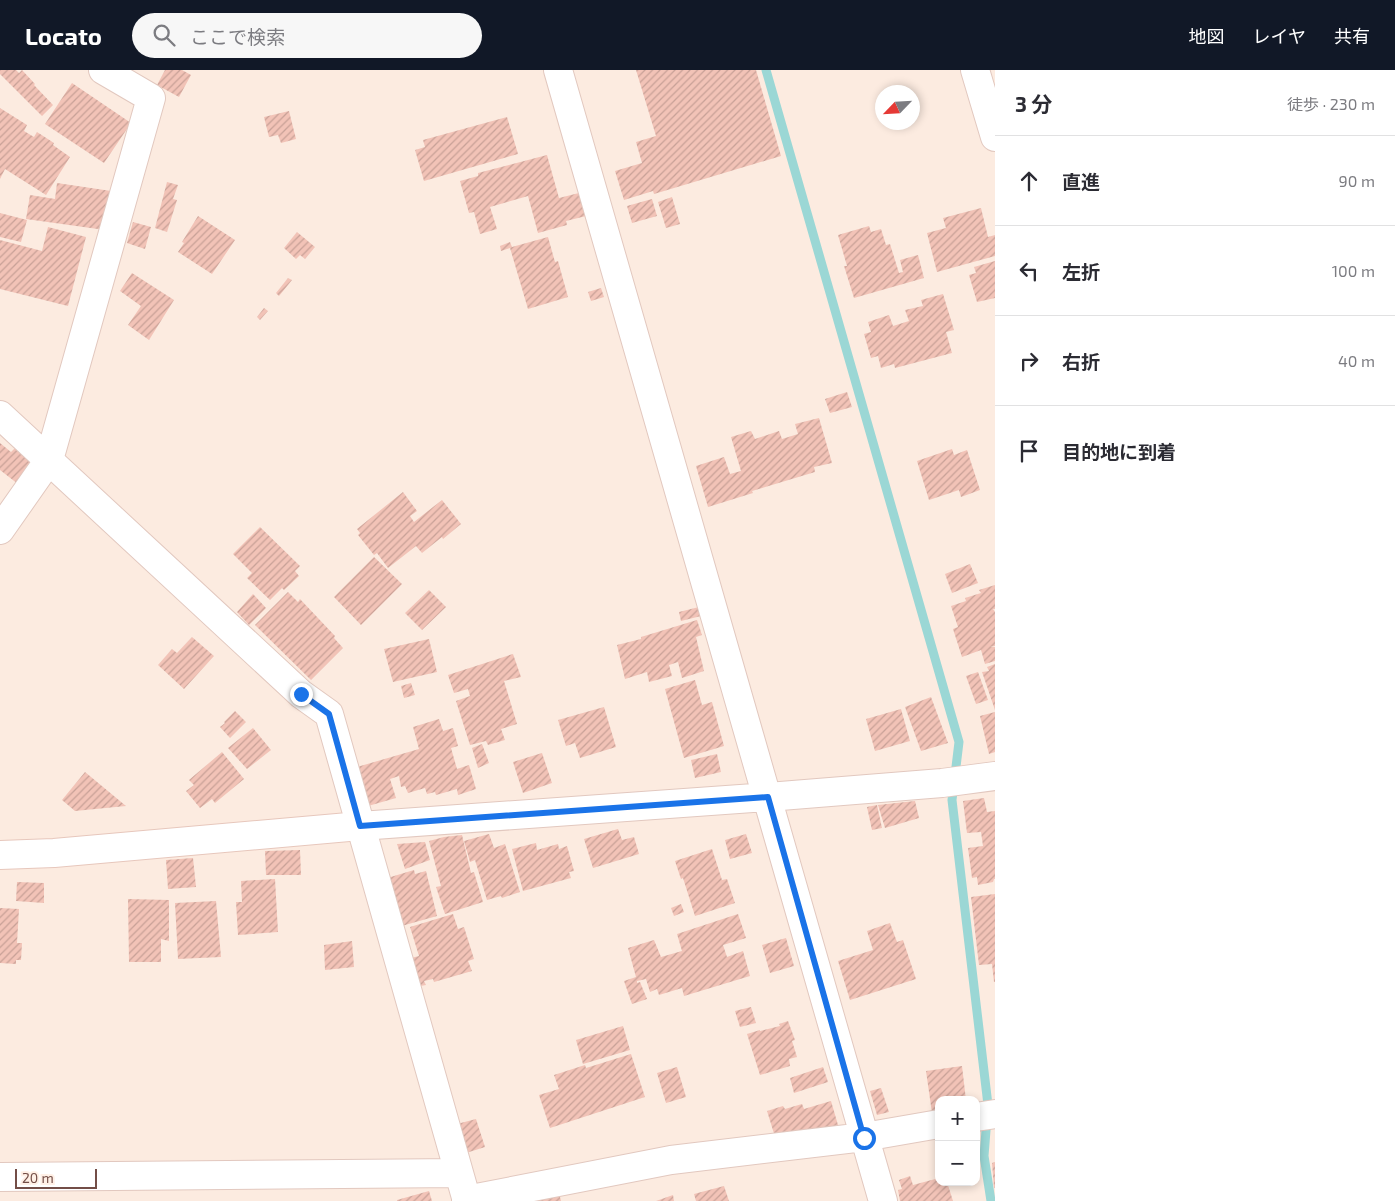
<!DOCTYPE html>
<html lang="ja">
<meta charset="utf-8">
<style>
:root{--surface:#fff;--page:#f7f7f7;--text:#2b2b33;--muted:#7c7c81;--line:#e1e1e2;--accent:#111827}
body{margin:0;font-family:"Exo 2","Noto Sans JP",sans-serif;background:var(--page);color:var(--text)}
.controls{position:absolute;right:15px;bottom:15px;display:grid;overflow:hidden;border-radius:10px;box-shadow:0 2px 8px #0003}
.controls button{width:45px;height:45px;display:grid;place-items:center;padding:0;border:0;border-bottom:1px solid var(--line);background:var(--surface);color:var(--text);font:25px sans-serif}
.compass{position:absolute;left:875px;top:15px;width:45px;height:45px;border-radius:50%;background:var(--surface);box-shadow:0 2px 8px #0003;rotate:245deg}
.scale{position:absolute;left:15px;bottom:12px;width:82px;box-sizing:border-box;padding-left:5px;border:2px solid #734e47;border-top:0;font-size:14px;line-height:18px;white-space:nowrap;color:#734e47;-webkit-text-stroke:4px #fff0e6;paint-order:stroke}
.stop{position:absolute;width:15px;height:15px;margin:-11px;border:4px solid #1a73e8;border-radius:50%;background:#fff}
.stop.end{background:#1a73e8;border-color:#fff;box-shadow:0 1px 5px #0008}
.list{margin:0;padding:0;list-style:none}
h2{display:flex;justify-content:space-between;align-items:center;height:65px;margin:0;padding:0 20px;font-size:21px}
h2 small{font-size:16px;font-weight:400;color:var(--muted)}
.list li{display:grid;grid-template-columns:32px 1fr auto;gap:15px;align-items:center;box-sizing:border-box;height:90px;padding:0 20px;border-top:1px solid var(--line)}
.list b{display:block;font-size:19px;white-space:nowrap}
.list em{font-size:16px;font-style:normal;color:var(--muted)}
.icon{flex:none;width:28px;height:28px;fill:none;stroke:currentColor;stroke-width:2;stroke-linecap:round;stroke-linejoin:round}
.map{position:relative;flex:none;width:995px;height:1131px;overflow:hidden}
header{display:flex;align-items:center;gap:30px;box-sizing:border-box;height:70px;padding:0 25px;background:var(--accent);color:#fff}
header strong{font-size:24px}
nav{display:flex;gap:28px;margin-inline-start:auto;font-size:18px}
.search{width:350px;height:45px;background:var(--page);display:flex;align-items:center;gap:12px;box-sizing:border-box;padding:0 18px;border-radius:28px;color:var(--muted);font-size:19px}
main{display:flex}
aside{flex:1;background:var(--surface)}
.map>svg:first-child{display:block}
</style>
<header>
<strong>Locato</strong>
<div class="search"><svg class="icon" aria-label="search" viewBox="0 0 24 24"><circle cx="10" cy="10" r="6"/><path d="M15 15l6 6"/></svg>ここで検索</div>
<nav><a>地図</a><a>レイヤ</a><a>共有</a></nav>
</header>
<main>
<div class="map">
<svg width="995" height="1131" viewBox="0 0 995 1131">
<defs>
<pattern id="building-hatch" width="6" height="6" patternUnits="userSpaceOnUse" patternTransform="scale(1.25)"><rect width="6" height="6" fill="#f2c3b7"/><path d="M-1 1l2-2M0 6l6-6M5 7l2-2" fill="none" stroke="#c8a197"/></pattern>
</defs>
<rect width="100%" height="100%" fill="#fcebe0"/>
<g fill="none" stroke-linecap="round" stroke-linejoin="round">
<path stroke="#9bd7d5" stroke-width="9" d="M766,0L959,672L952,730L988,1035L984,1086L991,1131"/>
</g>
<path fill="url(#building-hatch)" d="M0,0H16L19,3L22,0L35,14L34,15L53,35L42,46L0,4Z
M165,0H182L191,5L179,27L157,15Z
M636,0H756L781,86L654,124L653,121L624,130L615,101L642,93L636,72L656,66Z
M72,13L131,53L104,93L45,54Z
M0,38L27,55L24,61L34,67L37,62L54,73L53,75L70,87L46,125L5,99L0,109Z
M289,41L296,69L281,73L278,65L269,67L264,47Z
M507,47L518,84L424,111L415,80L425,77L423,70Z
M547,85L559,128L579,123L586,146L566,151L567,155L538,163L528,126L490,137L497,159L480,164L474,142L469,143L460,111L478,106V103Z
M167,112L178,115L173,129L177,130L167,162L155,158Z
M57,113L111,121L105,160L26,149L30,125L55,129Z
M672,127L680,154L666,158L658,132Z
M652,129L657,146L632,153L627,136Z
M981,138L988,167L995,165V186L937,202L927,163L946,158L943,148Z
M0,143L27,150L21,172L0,167Z
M198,146L235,170L212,204L178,182L184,173L182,172Z
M133,152L151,157L145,179L127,173Z
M869,156L871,162L881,159L886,175L890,174L899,203L903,202L900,190L918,185L924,208L854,228L844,196H847L838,165Z
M48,157L86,167L68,236L0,219V170L42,181Z
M297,162L315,177L305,189L300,185L296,189L284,178Z
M548,167L555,192L558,191L568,227L528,239L510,178L501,181L500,176L510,172L512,177Z
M995,191V228L977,232L969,205L976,203L974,197Z
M132,203L174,230L149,270L128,255L141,236L120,221Z
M288,208L292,210L279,226L276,223Z
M601,218L604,227L591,231L588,222Z
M943,224L954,260L946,262L952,283L895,298L894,294L881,298L878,286L871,288L864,264L871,262L868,252L889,245L893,256L909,251L905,240L923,236L921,230Z
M264,238L268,241L260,250L257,247Z
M847,322L852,337L830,343L825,329Z
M819,348L832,393L814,397L815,402L752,421L753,423L708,437L696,396L724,387L730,404L741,401L731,367L751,361L755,369L779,361L782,369L798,364L795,354Z
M0,373L11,382L18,375L34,388L18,414L0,400Z
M952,379L954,385L967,380L980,420L961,427L959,420L929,430L917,391Z
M403,422L417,441L410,446L414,452L442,430L461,454L443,469L442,467L422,483L416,476L388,498L377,483L374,485L358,465L360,463L357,459Z
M260,457L300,496L295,501L299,506L284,520L282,518L270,530L247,508L252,503L233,484Z
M374,487L402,514L361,555L334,527Z
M970,494L978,513L952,523L945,504Z
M995,515V539H993L995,542V576L990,577H995V591L985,594L981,580L962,587L953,559L958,557L951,536L966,531L965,528L981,523L979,520Z
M429,520L446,537L422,560L405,543Z
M288,522L298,532L300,529L335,566L334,568L343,578L311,610L255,555Z
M253,524L266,538L249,555L237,542Z
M699,537L701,546L681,551L679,542Z
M697,550L702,565L696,567L704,601L682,608L678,592L669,595L672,606L649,612L647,602L625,609L617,575L641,569V567Z
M192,567L214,586L184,619L158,595L172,579L177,583Z
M429,569L437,602L393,612L384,579Z
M513,584L521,607L504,611L517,654L501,659L505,670L488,675L486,671L470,675L456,631L470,626L468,619L454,623L448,605Z
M995,594V640L982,602L989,601L987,597Z
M978,602L988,630L976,634L966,606Z
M695,610L702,635L712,632L724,676L684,688L665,619Z
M411,613L415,625L404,628L401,616Z
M931,627L948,673L921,681L905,637Z
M604,637L616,677L580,688L575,673L566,676L558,650Z
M901,639L910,671L875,681L866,649Z
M235,641L246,652L230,668L220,657L225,653L224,652Z
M995,642V682L989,684L980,646Z
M439,649L443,661L453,658L458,676L451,678L457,699L469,695L476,719L458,725L457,719L436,725L435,722L427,724L425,718L408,723L405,716L401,717L399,706L390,709L396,728L368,736L357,697L419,679L413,657Z
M253,658L271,680L247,699L228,678Z
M482,674L489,693L478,698L472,678Z
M222,682L244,709L215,733L212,729L200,738L186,721L194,715L189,710Z
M542,683L552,713L523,723L513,692Z
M717,684L721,702L695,708L691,690Z
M85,702L126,736L75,741L62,730Z
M984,728L987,742L995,741V809H994L993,812L978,815L977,807L972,808L968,778L983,776L981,762L967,763L963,731Z
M915,731L919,748L885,758L878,735Z
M877,735L882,758L872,760L867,737Z
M618,759L622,770L634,767L639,784L593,798L584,769Z
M489,764L494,778L505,774L520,822L502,828L501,826L487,830L475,790L470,792L464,771Z
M746,764L752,783L730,789L725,770Z
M462,765L471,803L474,802L483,832L445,844L436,817L441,816L429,771L444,767Z
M425,772L430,790L405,799L397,774Z
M536,773L537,780L558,774L559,779L567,776L574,801L569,802L571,808L523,821L512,779Z
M712,779L722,810L727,809L735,833L695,846L683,808L681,809L675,791Z
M300,780L301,805H266L265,781Z
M193,788L196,817L168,819L166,790Z
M414,800L415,804L426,801L437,846L398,857L384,809Z
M275,809L278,862L238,865L236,832H242L241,811Z
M17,812L44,813V833L16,831Z
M995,824V912H994L992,894L979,895L971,827Z
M128,829L169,830V871L161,869V892H129Z
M216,831L221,887L178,889L175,833Z
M681,834L684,842L674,846L671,838Z
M0,838L19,839L17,873H22L21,890H16V894L0,893Z
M453,844L458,859L464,857L474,889L468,891L472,901L434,912L433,909L424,911L426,915L415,917L407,889L419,886L410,857Z
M738,844L746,868L723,875L727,887L743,881L750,906L684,926L682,918L659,925L657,919L650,922L646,909L637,911V913L640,912L647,929L632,934L624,911L636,907L628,878L654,870L661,887L682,881L677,864Z
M890,853L897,872L903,870L916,909L850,930L838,891L873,880L867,861Z
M786,868L794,896L770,903L762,875Z
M352,871L354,897L325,900L324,875Z
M751,937L756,953L740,957L735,941Z
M788,951L795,970L792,971L797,987L789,989L790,996L760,1005L747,964L760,960V961L780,956L779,954Z
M623,956L630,980L583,994L576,970Z
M631,984L645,1027L550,1058L539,1025L559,1019L554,1005L585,995L586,998Z
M962,996L966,1030H939V1042L932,1043L926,1001Z
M677,997L686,1027L666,1033L657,1003Z
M823,997L828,1012L794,1023L790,1008Z
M881,1018L889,1042L877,1045L870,1021Z
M831,1031L838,1055L811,1064L809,1059L776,1070L767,1041L783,1036L785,1039L802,1034L804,1039Z
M476,1049L485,1077L466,1083L457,1054Z
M995,1092V1118H994L992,1093Z
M910,1106L913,1115L939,1108V1112H947L953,1131H900L898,1120L902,1119L899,1110Z
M724,1116L729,1131H696L694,1124Z
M429,1121L432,1131H397V1130Z
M559,1123L561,1131H535Z
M673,1125L674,1131H656Z"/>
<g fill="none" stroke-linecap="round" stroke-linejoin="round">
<defs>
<path id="street" d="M558,0L883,1131
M975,0L995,67
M0,345L301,624L329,644L467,1131
M0,460L49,390L151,28L103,0
M360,756L768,727L942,713L995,706
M976,1047L995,1044
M0,1107L459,1103
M466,1130L671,1090L864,1067L939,1054"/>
<path id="secondary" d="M0,785L54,783L360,756"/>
</defs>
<use href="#street" stroke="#e2c8bf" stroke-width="30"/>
<use href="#secondary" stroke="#e7c7bc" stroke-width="30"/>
<use href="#street" stroke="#fff" stroke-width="28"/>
<use href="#secondary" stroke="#fff" stroke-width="28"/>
</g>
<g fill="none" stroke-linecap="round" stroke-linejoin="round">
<path stroke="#1a73e8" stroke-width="6" d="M301,624L329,644L360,756L768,727L864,1068"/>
</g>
</svg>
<div class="controls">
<button>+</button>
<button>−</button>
</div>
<svg class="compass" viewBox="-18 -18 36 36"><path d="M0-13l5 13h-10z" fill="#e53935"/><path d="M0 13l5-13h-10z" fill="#7c7c81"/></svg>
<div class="scale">20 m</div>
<div class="stop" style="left:864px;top:1068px"></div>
<div class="stop end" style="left:301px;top:624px"></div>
</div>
<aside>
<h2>3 分<small>徒歩 · 230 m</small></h2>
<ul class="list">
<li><svg class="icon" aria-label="ahead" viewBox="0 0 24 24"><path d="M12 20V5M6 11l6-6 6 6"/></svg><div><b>直進</b></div><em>90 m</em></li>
<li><svg class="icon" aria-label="left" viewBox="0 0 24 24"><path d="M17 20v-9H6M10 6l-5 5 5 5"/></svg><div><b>左折</b></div><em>100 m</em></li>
<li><svg class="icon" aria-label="right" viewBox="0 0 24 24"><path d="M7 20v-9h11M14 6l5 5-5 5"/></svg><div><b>右折</b></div><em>40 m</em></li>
<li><svg class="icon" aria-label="arrive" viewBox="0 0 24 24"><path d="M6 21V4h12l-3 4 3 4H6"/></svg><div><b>目的地に到着</b></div></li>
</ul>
</aside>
</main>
